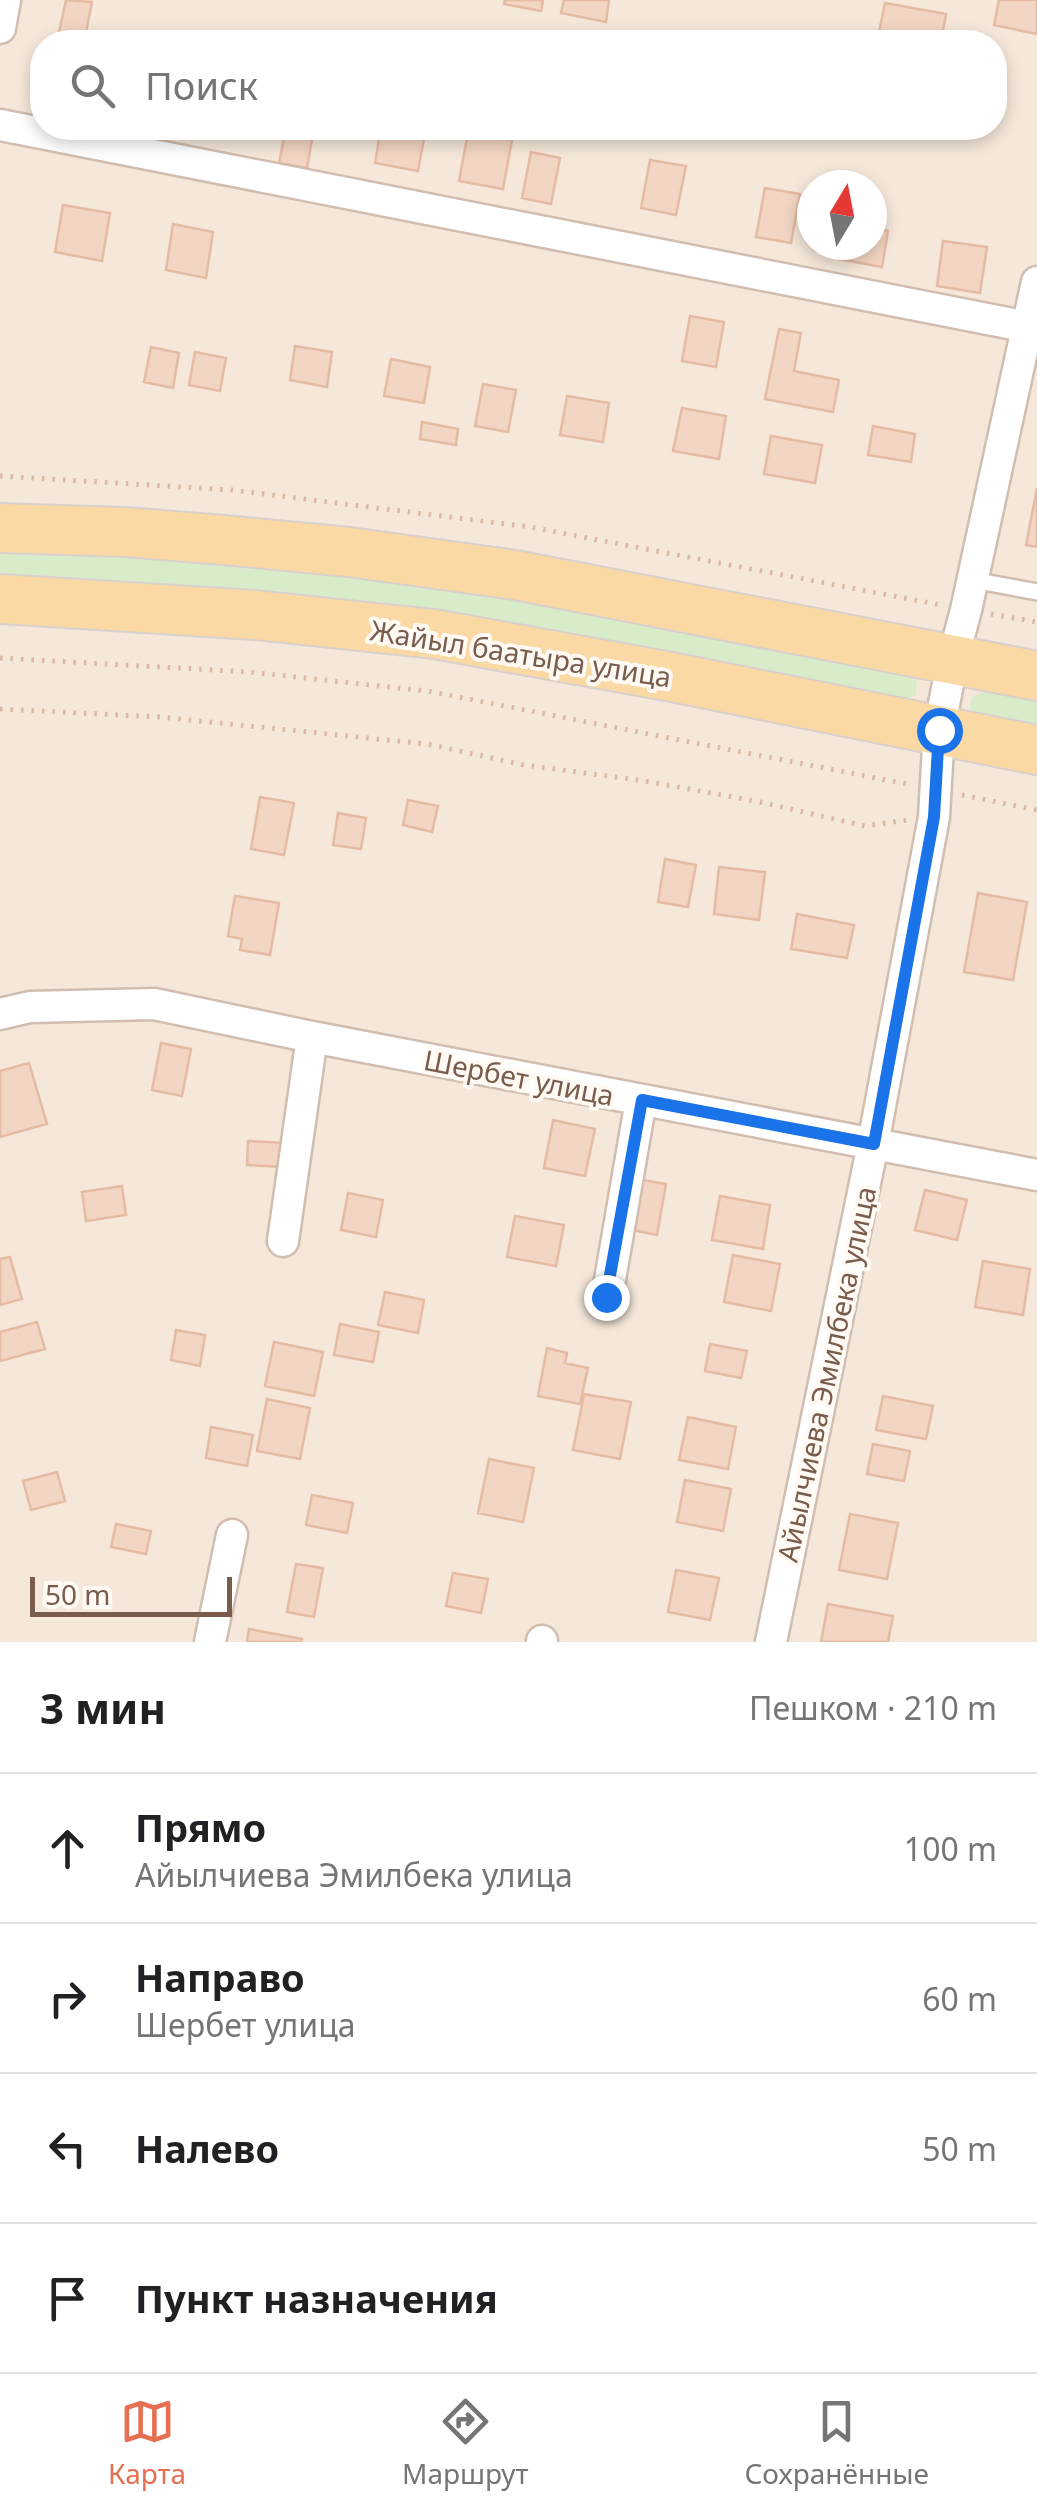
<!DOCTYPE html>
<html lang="ru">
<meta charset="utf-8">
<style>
:root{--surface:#fff;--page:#f6f6f6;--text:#202124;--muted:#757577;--line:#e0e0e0;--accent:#e76f51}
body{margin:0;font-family:"Noto Sans",sans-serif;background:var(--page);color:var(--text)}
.compass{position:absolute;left:797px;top:170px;width:90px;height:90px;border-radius:50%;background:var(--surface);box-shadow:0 5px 15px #0003;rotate:10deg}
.scale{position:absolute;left:30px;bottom:25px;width:202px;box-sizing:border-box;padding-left:10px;border:5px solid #7a5c4d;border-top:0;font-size:28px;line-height:35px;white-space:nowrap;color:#7a5c4d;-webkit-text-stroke:8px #fffaf3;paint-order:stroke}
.stop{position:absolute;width:30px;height:30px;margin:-22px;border:8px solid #1a73e8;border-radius:50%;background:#fff}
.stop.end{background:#1a73e8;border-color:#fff;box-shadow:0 2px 10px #0008}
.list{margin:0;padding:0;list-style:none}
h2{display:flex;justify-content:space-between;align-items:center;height:130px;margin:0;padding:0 40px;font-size:42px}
h2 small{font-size:32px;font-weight:400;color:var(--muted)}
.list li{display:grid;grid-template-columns:65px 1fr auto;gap:30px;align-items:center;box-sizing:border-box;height:150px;padding:0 40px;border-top:2px solid var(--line)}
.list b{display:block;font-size:38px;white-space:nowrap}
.list p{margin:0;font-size:32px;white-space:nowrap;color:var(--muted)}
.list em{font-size:32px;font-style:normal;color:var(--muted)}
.icon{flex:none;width:55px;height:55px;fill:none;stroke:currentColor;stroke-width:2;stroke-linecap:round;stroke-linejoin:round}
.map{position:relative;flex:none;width:1037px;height:1642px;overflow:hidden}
.search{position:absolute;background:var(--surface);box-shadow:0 5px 15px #0003;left:30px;right:30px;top:30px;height:110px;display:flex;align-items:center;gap:25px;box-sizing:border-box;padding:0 35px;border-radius:40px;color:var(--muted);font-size:38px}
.sheet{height:730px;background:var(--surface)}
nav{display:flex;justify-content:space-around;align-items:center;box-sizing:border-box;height:140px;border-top:2px solid var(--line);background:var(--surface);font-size:28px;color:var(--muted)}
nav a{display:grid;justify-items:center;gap:5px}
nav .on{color:var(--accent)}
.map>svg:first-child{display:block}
</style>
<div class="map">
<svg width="1037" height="1642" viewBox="0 0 1037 1642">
<rect width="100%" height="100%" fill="#fdf6ec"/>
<path fill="#f5e8da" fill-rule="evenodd" d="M0,0H1037V1642H0ZM42,42H994V128H42ZM812,185H872V245H812Z"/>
<path fill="#d8ecc9" d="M0,547L107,549L392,575L911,673L917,683L916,695L905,700L0,581Z
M990,689L1037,698V732L979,720L970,707L972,697Z"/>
<path fill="#f3d5c3" stroke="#e6bba3" stroke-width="2.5" d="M66,0L92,2L84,42H57Z
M505,0H543L541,11L504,4Z
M564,0H609L606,22L561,13Z
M999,0H1037V34L994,25Z
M885,3L946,14L941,42H877Z
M286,128H314L307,168L279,163Z
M381,128H426L418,171L375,163Z
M468,132L512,140L503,189L459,181Z
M531,152L560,158L551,204L522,198Z
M650,160L686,166L676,215L641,208Z
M765,188L800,194L791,243L756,237Z
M63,205L110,213L102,261L55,252Z
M173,224L213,232L206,278L166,270Z
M872,228L888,231L882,267L839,259L841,245H872Z
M943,241L987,247L980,293L937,286Z
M690,316L724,322L716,367L682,361Z
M779,329L801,333L794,371L839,380L833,412L765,399Z
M295,346L332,352L327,387L290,380Z
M151,347L179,353L173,388L144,382Z
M195,352L226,358L220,391L189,385Z
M391,359L430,367L424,403L384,396Z
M483,384L516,390L508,432L475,426Z
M567,396L609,403L603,442L560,435Z
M682,408L726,416L719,459L673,451Z
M422,422L458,429L456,445L420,439Z
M873,426L915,434L911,462L868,455Z
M771,436L822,445L815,483L764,474Z
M1037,488V547L1026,545Z
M260,797L294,803L284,855L251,849Z
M408,800L438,806L432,832L403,825Z
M338,813L366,818L361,849L333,845Z
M665,859L696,865L688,907L658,902Z
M719,867L765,872L759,920L714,914Z
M978,893L1027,902L1013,980L964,972Z
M235,896L279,903L270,955L240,950L242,939L228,936Z
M797,914L854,925L847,958L791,949Z
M161,1043L191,1049L182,1096L152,1090Z
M29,1063L47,1124L0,1137V1071Z
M553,1120L595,1129L585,1176L544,1168Z
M248,1141L285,1143L283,1167L247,1165Z
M642,1180L666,1184L657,1235L633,1230Z
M122,1186L126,1215L86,1221L82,1192Z
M925,1190L967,1200L957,1240L915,1230Z
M348,1193L383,1200L376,1237L341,1230Z
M720,1196L770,1205L763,1249L712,1240Z
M515,1216L564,1225L556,1266L507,1257Z
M733,1255L780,1264L771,1311L724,1302Z
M10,1257L22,1299L0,1305V1259Z
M983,1261L1030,1269L1023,1315L975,1307Z
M385,1292L424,1300L418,1333L378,1325Z
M37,1322L45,1349L0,1361V1332Z
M340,1324L379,1332L373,1362L334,1355Z
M176,1330L205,1335L200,1366L171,1360Z
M274,1342L323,1352L314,1396L265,1386Z
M710,1344L747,1351L741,1378L705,1371Z
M547,1348L567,1353L565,1363L588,1368L580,1404L538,1396Z
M584,1394L631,1402L620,1459L573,1450Z
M883,1396L933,1406L926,1439L876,1430Z
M267,1399L310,1408L300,1459L257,1451Z
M688,1417L736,1427L728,1469L679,1460Z
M211,1427L253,1435L247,1466L206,1458Z
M873,1444L910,1451L904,1481L867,1474Z
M489,1459L534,1468L523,1522L478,1513Z
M57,1472L65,1501L31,1510L23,1481Z
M685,1480L731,1489L723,1531L677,1522Z
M312,1495L353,1503L347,1533L306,1525Z
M850,1514L898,1523L887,1579L839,1570Z
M116,1524L151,1531L146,1554L111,1547Z
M296,1564L323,1568L314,1617L287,1612Z
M676,1570L719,1578L710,1620L668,1612Z
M453,1573L488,1579L481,1613L446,1606Z
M828,1604L893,1616L888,1642H821Z
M249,1629L302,1639L301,1642H247Z"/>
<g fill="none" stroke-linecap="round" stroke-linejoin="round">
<defs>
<path id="service" d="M973,580L1037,592"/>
<path id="minor" d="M0,28L5,0
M0,125L1028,327
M0,1014L30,1007L154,1004L312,1037L1037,1175
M283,1241L312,1037
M607,1297L641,1100
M210,1642L232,1535
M542,1642V1641
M771,1642L873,1144L934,817L939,729L953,659L966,610L1037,282"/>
<path id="primary" d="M0,528L125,532L224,540L349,552L515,575L1037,676
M0,599L255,615L434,634L672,677L1037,750"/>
</defs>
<use href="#service" stroke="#d1beb0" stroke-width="20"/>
<use href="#minor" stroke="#d1beb0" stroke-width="35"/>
<use href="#primary" stroke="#dad1cd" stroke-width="52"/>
<path stroke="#d9b8a5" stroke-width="5" stroke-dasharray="2.5 8" stroke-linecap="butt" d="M0,476L232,490L530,527L941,605
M991,614L1037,622
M0,658L249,672L427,691L912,785
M0,709L160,717L427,744L524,765L645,781L760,802L865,826L907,820
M962,795L1037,810"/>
<use href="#service" stroke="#fff" stroke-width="15"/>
<use href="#minor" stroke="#fff" stroke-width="30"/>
<use href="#primary" stroke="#fbd9a5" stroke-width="48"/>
</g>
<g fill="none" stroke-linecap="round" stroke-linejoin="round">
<path stroke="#1a73e8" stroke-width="12" d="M606,1297L642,1100L874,1144L934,817L939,730"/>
</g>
<g text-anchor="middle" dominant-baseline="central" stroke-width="8" stroke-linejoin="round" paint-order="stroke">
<g font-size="28" fill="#7a5c4d" stroke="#fffaf3">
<text transform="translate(521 653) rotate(9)">Жайыл баатыра улица</text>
<text transform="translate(519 1077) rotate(11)">Шербет улица</text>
<text transform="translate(826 1374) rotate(-78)">Айылчиева Эмилбека улица</text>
</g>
</g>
</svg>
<svg class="compass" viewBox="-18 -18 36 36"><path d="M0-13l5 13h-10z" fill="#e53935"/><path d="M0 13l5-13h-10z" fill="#757577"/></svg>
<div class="scale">50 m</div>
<div class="stop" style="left:939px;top:730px"></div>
<div class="stop end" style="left:606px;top:1297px"></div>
<div class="search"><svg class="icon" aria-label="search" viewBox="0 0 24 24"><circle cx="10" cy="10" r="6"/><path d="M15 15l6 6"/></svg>Поиск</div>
</div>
<section class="sheet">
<h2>3 мин<small>Пешком · 210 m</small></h2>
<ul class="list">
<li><svg class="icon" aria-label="ahead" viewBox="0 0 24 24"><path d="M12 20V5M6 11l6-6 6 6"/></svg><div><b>Прямо</b><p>Айылчиева Эмилбека улица</p></div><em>100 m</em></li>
<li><svg class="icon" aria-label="right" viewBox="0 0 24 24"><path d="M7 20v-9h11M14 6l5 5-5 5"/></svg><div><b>Направо</b><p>Шербет улица</p></div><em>60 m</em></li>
<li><svg class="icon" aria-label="left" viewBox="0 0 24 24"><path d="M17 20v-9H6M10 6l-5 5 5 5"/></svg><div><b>Налево</b></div><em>50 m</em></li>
<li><svg class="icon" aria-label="arrive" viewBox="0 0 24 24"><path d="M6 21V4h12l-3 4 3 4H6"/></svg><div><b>Пункт назначения</b></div></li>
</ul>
</section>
<nav>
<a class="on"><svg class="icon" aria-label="map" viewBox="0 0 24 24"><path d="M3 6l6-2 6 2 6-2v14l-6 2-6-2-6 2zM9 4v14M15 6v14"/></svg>Карта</a>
<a><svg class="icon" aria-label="directions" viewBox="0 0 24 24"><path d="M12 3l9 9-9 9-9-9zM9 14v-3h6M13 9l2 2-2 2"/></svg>Маршрут</a>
<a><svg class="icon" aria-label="saved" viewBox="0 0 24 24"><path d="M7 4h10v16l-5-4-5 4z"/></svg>Сохранённые</a>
</nav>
